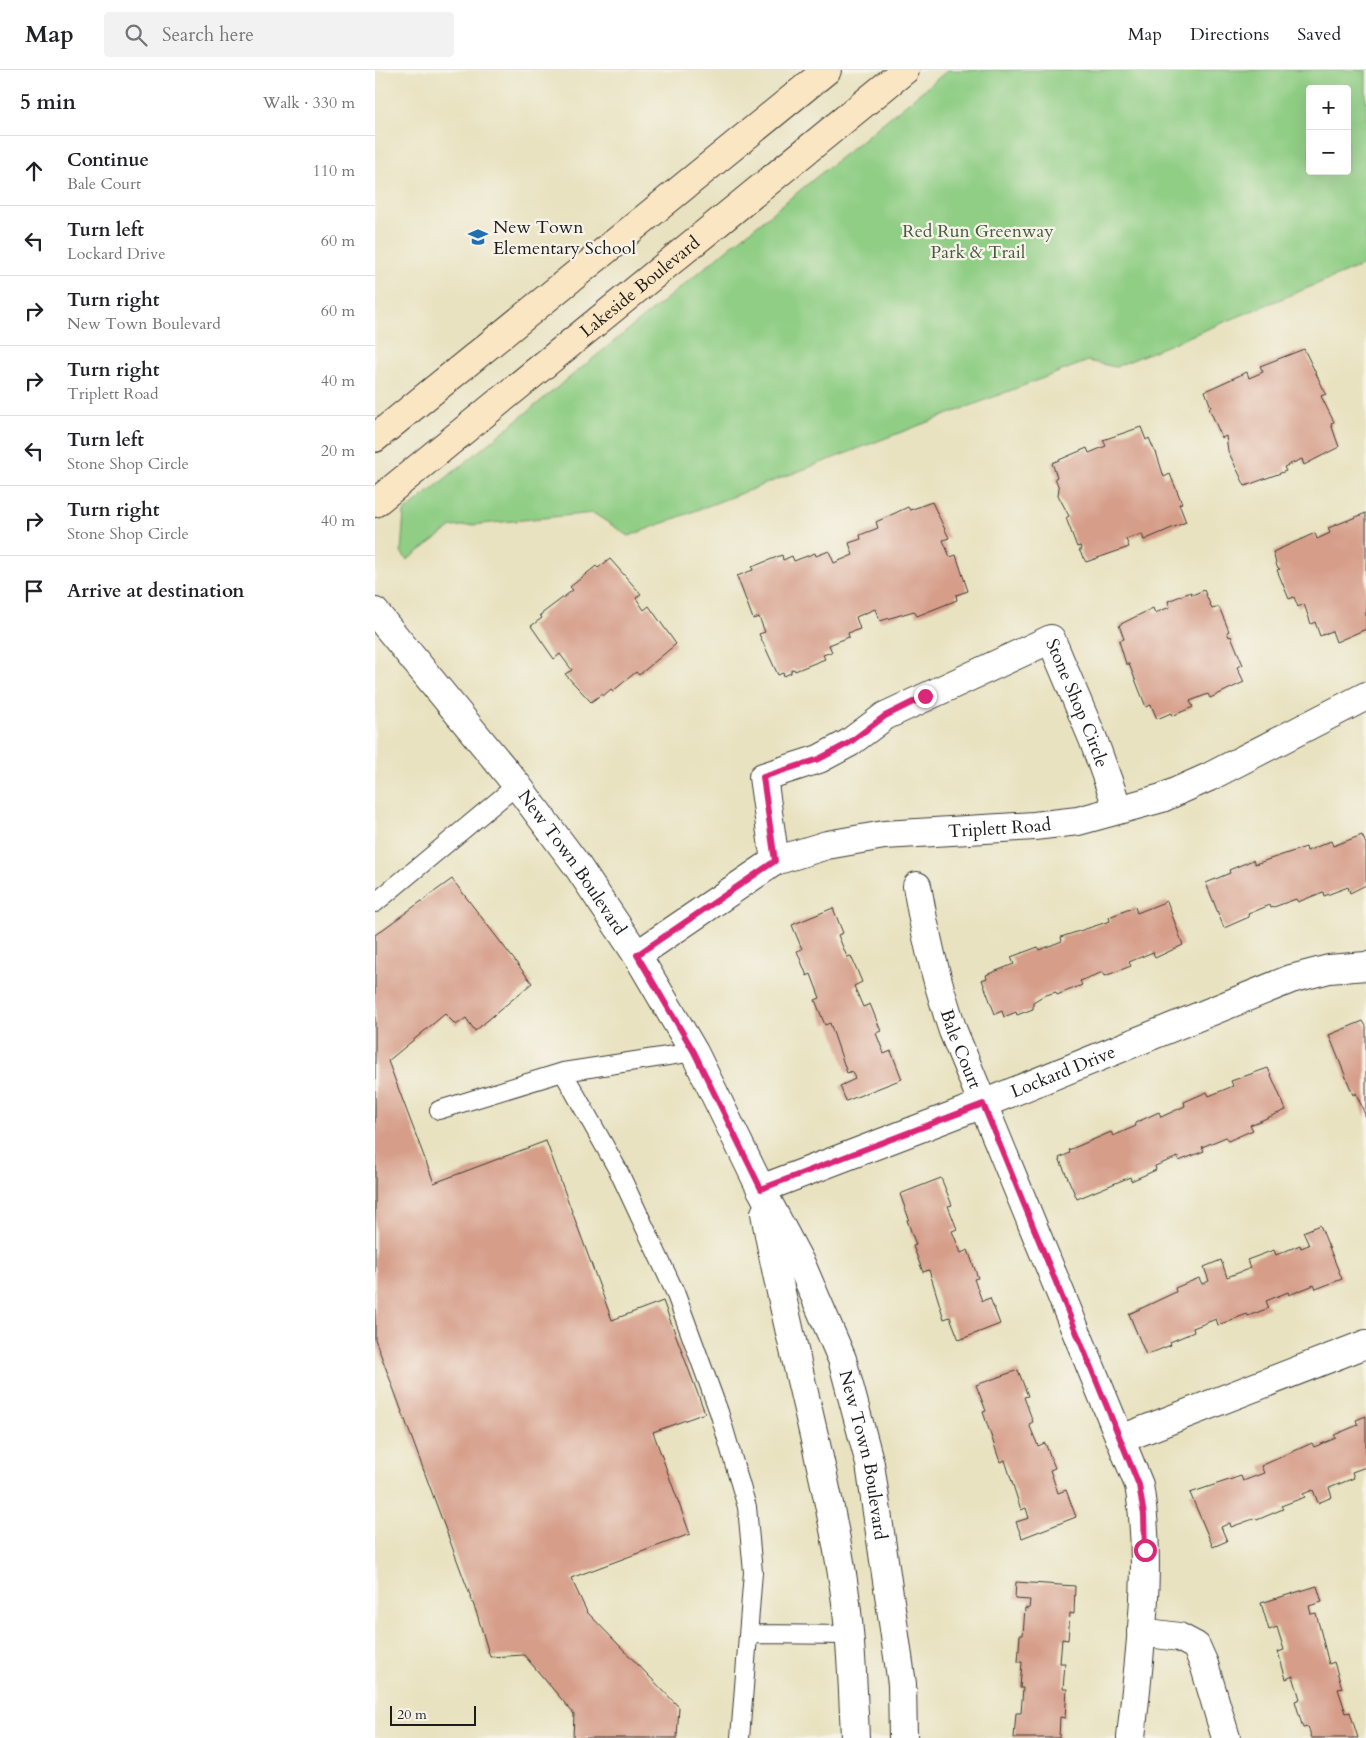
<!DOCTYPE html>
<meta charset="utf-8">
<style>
:root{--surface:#fff;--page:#f2f2f2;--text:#202124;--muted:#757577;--line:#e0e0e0}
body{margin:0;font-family:Cardo,serif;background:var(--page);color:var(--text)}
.controls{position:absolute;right:15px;top:15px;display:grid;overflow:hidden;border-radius:5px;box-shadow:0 5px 20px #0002}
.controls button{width:45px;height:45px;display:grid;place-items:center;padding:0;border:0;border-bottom:1px solid var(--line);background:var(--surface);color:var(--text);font:25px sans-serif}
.scale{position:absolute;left:15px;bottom:12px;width:86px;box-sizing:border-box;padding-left:5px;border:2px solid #1c1c1c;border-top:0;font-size:14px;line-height:18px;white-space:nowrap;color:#1c1c1c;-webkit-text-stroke:4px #f7f3e8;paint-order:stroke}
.stop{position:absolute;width:15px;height:15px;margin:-11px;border:4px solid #db2777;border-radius:50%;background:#fff}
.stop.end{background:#db2777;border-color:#fff;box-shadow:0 1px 5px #0008}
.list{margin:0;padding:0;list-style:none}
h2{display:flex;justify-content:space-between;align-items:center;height:65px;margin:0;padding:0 20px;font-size:21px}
h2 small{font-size:16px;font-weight:400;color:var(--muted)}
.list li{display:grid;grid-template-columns:32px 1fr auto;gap:15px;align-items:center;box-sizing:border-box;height:70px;padding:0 20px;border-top:1px solid var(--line)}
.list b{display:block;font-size:19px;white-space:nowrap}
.list p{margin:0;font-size:16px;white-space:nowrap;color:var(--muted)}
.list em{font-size:16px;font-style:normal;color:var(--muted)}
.icon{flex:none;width:28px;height:28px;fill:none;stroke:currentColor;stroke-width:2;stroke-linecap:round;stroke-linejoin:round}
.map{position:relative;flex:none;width:991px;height:1668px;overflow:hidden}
header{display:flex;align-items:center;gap:30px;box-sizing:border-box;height:70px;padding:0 25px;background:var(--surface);border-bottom:1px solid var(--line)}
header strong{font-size:24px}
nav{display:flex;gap:28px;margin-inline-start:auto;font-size:18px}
.search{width:350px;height:45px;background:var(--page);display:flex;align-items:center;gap:12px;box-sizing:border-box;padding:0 18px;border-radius:5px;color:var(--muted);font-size:19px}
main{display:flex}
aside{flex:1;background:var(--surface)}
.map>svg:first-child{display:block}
</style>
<header>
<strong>Map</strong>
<div class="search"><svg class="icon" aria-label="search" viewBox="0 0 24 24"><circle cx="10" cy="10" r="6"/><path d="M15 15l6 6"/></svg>Search here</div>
<nav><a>Map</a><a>Directions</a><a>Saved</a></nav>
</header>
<main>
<aside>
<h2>5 min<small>Walk · 330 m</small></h2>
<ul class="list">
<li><svg class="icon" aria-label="ahead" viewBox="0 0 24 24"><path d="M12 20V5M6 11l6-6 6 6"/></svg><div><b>Continue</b><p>Bale Court</p></div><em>110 m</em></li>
<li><svg class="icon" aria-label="left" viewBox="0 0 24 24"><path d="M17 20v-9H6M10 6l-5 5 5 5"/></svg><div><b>Turn left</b><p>Lockard Drive</p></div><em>60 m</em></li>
<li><svg class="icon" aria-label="right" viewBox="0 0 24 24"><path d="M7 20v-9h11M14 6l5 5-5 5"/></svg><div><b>Turn right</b><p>New Town Boulevard</p></div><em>60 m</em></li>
<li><svg class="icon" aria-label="right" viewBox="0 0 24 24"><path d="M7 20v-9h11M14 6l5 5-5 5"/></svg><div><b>Turn right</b><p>Triplett Road</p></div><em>40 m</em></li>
<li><svg class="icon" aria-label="left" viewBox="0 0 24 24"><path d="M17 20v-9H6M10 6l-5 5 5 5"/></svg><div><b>Turn left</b><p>Stone Shop Circle</p></div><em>20 m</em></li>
<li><svg class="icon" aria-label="right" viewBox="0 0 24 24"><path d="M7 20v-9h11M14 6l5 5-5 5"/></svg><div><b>Turn right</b><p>Stone Shop Circle</p></div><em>40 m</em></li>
<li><svg class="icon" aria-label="arrive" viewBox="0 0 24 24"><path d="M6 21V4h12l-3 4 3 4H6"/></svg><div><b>Arrive at destination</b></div></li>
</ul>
</aside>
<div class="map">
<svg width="991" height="1668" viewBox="0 0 991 1668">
<rect width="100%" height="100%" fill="#f7f3e8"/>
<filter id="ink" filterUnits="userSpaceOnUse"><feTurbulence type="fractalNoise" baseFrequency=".02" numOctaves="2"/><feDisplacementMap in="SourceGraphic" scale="10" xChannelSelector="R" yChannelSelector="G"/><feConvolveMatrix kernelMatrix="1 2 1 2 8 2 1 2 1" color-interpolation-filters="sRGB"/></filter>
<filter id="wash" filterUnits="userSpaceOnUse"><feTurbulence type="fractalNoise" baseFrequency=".0096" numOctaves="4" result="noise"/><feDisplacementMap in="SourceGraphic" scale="20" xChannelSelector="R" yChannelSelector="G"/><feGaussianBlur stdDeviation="1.12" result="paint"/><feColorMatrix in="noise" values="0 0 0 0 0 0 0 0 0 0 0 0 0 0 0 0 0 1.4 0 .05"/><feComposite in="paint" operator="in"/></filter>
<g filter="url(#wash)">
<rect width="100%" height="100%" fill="#e8e2c0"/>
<path fill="#90ce85" stroke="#567550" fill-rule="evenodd" d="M573,0H991V194L740,297L713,291L254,466L218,443L77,457L32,490L26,482L29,442ZM935,19H972V101H935Z"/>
<g id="blocks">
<path fill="#d69d89" d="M929,279L951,324L946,326L959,352L956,354L964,377L929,395L927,389L909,397L911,401L870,416L853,381L851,366L847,368L834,338L836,337L830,321L872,302L874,308L888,302L885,296Z
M766,357L771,370L774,368L780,382H781L789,407L795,404L807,433L804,434L811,452L769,470L767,464L751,469L754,477L711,492L704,480H707L705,476L702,477L691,448L694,446L683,425L684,418L680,408L682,407L677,393L712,378L714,383L731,376L728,370Z
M557,432L574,468L568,470L575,487L581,485L593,521L581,525L582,530L542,546L539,541L505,551L500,539L481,547L485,559L473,563L474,567L454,575L457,582L448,585L450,589L420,601L419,599L416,600V603L409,606L408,603L403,605L384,564L390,562L384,547L378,549L362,506L378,500L377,497L407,485L408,490L417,486L419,491L440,483L441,486L454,481L459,493L478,485L474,473L486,469L485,465L503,458L501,452L533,437L535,440Z
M991,443V559L961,572L957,561L945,566L940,552L936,554L929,534L923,537L919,527L914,529L902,500L905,499L902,497L898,482L940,463L942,469L955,463L953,458Z
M235,489L266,524L261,528L269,540L274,536L301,574L264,605L261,602L238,621L236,619L228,626L227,624L216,632L190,604L197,600L185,584L179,589L156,556L167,548L165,545L198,520L195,517L221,496L223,498Z
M829,520L837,539L844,537L854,561L852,562L854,567L856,566L868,595L862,597L869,612L835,628L833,624L815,631L818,637L797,646L796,643L782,649L776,635L771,637L754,594H751L744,571L749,569L744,555L778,538L780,543L795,537L793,531L816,522L817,525Z
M987,765L991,774V815L975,823L973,817L949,826L948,822L923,832L921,829L896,838L895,835L873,844L874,847L849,858L831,813L855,803L854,800L878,790L880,794L931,777L932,781L956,771L958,776Z
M77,809L157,913L100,961L91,948L81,955L70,944L13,991L59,1113L171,1071L237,1250L288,1231L330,1343L278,1362L315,1464L196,1508L212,1542L304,1637L302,1668H198L199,1644L149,1585L115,1587L102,1544L0,1269V865Z
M792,831L808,875L780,888L778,882L754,892L756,896L730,906L728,902L705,911L707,915L682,925L681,922L668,926L658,932V939L642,945L641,942L629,947L627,941L620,944L607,910L612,908L611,905L639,894L636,887L663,877L664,880L687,871L686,867L735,851L734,847L760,837L762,843Z
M458,838L468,863L463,865L472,887L476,886L487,912L479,916L488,937L495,934L506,961L501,963L509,984L516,981L527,1009L471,1031L465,1016L480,1009L477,1001L472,1003L455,953L450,955L440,930L445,928L436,904L432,906L422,881L427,879L417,855Z
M988,951L991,956V1047L981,1023L978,1025L954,965Z
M893,998L911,1040L875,1055L878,1060L853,1071L851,1067L827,1077L829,1081L804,1091L803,1087L780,1096L781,1100L756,1111L755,1107L702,1129L684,1088L695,1083L694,1080L736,1062L738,1066L761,1056L760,1053L784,1042L786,1047L810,1036L809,1032L832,1022L834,1026L858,1016L856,1011Z
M566,1108L577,1135L573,1136L582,1159L577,1161L586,1183L593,1180L603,1208L599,1209L607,1231L615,1228L625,1254L584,1270L575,1247L569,1249L554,1200L548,1202L538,1176L541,1175L532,1150L534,1149L525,1124Z
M945,1155L967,1209L941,1219L939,1215L914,1225L913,1222L891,1231L894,1238L873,1246L872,1244L843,1255L841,1249L818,1258L819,1262L795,1272L796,1275L771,1285L754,1244L801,1222L800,1218L824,1208L827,1214L834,1211L829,1197L846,1190L852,1207L876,1198L872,1190L899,1180L901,1185L925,1175L926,1178L934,1175L928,1162Z
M643,1300L653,1326L649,1327L658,1352L654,1354L663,1376L670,1373L680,1398L675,1400L683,1423L691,1420L701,1447L647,1468L641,1452L654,1448L651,1438L646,1440L630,1390L625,1392L608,1342L611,1341L601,1315Z
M991,1346V1397L977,1402L979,1408L954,1418L957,1427L943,1433L938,1420L928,1424L930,1427L906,1436L908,1439L882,1450L881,1448L856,1457L855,1453L846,1457L852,1471L838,1477L815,1423L866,1406L868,1411L889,1403L886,1396L937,1373L939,1377L961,1368L959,1365L983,1355L981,1350Z
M641,1512L700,1516L699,1544L695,1543L693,1570L687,1569L685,1593H690L688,1619H692L690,1648L685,1647L684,1668H639L641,1643H646L648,1618H645L647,1592H643L645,1565H648L650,1538L654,1539L655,1530L640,1529Z
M942,1516L947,1532L934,1536L936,1544L941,1543L954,1594L959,1592L967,1618L963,1619L971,1643L975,1642L983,1668H937L933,1657L928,1658L920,1631L925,1629L918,1606L911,1609L903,1582L909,1580L902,1557L894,1560L886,1533Z"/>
</g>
</g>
<g filter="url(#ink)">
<use href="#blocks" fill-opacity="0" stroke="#3b3a35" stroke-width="1"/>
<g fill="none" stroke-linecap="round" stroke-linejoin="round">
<defs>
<path id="lane" d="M0,833L142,715
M188,1002L243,1100L300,1222L344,1342L372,1437L378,1502L365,1668
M64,1040L188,1002L319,982
M375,1564L474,1565"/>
<g id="street">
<path id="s1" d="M0,542L142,715L201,794L262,885L319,982L386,1119L427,1196L467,1289L495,1394L527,1614L528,1668"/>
<path id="s2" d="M400,791L388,707L444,689L474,673L510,646L676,569L718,669L743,739"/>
<path id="s3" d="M542,816C550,866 562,913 578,961L764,1415C778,1498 764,1585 756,1668"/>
<path id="s4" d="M262,885L400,791L452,775L509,765L659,756L703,751L787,728L834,707L991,626"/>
<path id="s5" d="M386,1119L608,1034L916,909L954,899L991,896"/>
<path d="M390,1143C412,1268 450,1391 469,1517C476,1567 478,1618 480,1668"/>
<path d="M746,1369L991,1274"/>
<path d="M766,1562L804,1567L821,1576L829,1594L851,1668"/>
</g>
<g id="secondary">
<path d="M0,368L452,0"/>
<path id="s6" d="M0,433L530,0"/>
</g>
</defs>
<use href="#lane" stroke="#3b3a35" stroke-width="20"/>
<use href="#street" stroke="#3b3a35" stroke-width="30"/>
<use href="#secondary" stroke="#3b3a35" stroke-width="30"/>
<use href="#lane" stroke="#fff" stroke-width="18"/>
<use href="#street" stroke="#fff" stroke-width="28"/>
<use href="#secondary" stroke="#fbe6c3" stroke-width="28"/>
</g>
</g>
<g fill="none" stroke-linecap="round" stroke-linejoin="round" filter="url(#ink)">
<path stroke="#db2777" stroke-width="6" d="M550,626L510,646L474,673L444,689L388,707L400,791L262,885L319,982L386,1119L608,1034L764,1415L769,1445L770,1480"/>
</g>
<defs>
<symbol id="school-bare" viewBox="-9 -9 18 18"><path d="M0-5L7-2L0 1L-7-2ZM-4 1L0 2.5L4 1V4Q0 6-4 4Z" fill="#1f6fb2" stroke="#f7f3e8" stroke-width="2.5" paint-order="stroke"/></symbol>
</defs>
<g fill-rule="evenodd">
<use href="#school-bare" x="89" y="153" width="28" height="28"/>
</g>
<g text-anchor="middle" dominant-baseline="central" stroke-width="4.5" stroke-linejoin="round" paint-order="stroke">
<g font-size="18" fill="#1c1c1c" stroke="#f7f3e8" text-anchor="start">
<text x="118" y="157">New Town<tspan x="118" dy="21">Elementary School</tspan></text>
</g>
<g font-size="18" fill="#455a41" stroke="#f7f3e8">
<text x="603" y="161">Red Run Greenway<tspan x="603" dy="21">Park &amp; Trail</tspan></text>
</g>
<g font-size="18" fill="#1c1c1c" stroke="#f7f3e8">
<text stroke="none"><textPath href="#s6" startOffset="342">Lakeside Boulevard</textPath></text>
<text stroke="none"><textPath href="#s2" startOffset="475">Stone Shop Circle</textPath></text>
<text stroke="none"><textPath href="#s4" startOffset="395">Triplett Road</textPath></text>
<text stroke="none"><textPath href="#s1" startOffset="319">New Town Boulevard</textPath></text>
<text stroke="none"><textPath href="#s3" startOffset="169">Bale Court</textPath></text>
<text stroke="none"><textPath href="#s5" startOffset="324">Lockard Drive</textPath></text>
<text stroke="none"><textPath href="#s1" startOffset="984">New Town Boulevard</textPath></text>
</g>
</g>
</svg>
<div class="controls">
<button>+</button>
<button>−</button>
</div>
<div class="scale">20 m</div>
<div class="stop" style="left:770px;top:1480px"></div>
<div class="stop end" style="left:550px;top:626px"></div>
</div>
</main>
